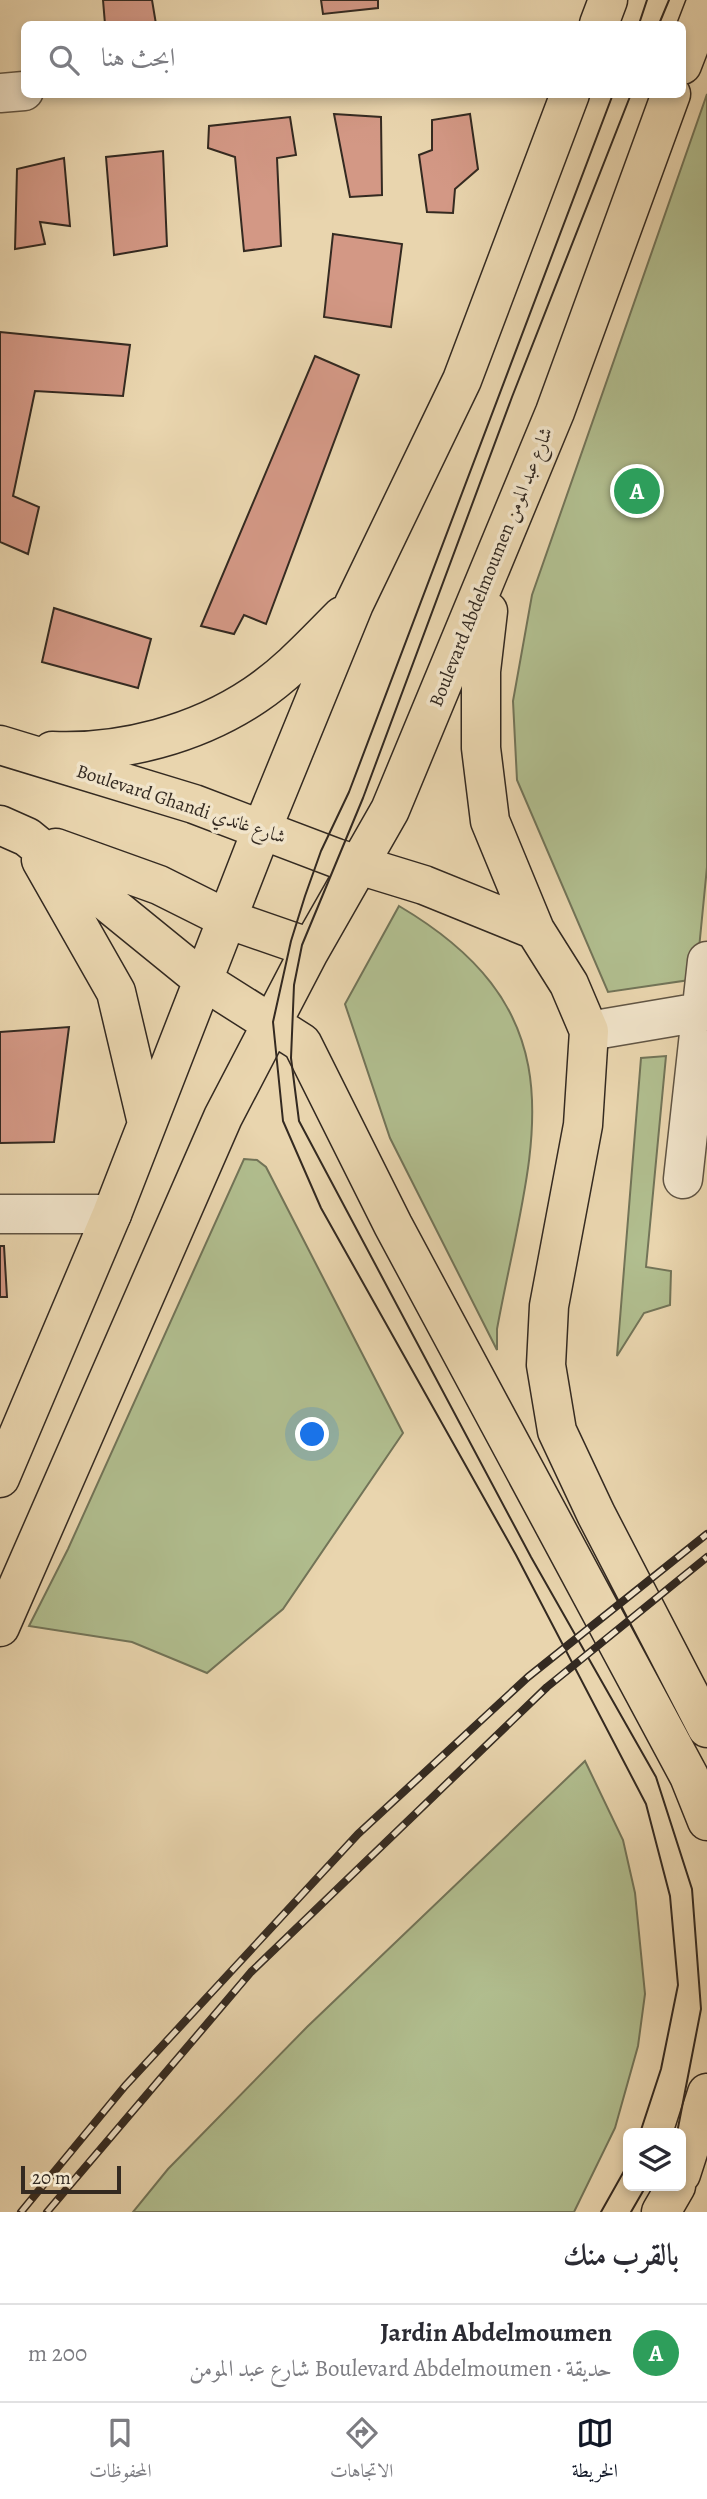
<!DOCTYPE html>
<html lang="ar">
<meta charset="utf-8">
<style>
:root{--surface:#fff;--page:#f2f2f3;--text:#2b2b33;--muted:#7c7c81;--line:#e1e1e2;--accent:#111827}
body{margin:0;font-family:Alegreya,Amiri,serif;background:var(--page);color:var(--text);direction:rtl}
.controls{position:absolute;right:21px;bottom:21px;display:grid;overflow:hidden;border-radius:10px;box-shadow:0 4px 10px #0003}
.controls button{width:63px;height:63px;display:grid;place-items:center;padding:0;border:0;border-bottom:2px solid var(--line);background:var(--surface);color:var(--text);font:35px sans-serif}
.scale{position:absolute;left:21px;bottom:18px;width:100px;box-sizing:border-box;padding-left:7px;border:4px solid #342a21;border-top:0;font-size:19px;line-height:24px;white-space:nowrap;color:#342a21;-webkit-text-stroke:5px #f1e4ca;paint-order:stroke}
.you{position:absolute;left:313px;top:1435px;width:24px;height:24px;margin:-18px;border:5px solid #fff;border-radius:50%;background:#1a73e8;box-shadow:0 0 0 10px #1a73e833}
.badge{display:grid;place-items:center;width:46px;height:46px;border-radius:50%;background:var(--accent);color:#fff;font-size:23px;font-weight:700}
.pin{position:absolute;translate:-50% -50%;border:4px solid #fff;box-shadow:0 2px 7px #0006}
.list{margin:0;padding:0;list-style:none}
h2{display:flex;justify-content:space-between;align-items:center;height:91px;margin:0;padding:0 28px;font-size:30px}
h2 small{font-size:23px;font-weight:400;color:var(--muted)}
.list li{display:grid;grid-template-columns:46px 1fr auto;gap:21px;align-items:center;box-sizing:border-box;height:98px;padding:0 28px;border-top:2px solid var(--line)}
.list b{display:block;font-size:26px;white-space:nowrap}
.list p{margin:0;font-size:23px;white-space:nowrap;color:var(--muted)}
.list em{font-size:23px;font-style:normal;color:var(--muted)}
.icon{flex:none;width:38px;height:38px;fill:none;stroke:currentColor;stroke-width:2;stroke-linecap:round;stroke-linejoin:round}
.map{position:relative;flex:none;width:707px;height:2212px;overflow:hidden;direction:ltr}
.search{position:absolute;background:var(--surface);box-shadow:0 4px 10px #0003;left:21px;right:21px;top:21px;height:77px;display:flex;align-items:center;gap:18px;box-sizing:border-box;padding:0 24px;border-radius:10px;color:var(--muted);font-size:26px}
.sheet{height:189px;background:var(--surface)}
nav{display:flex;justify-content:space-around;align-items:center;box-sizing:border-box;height:98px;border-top:2px solid var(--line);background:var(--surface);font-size:19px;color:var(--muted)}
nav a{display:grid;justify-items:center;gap:4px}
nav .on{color:var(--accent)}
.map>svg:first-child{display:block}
</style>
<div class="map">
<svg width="707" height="2212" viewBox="0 0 707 2212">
<rect width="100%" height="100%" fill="#e9d5ae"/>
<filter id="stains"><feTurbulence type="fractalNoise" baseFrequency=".00286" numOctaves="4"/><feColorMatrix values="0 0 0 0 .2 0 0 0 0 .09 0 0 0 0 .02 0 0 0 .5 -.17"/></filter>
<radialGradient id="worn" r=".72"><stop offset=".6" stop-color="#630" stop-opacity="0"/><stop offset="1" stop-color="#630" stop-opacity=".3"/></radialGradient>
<path fill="#b1be8f" stroke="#727458" stroke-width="2" d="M707,94V867L696,979L608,992L517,780L513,701L532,595Z
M399,906C589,1018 530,1150 497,1329V1350L390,1138L345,1004Z
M666,1056L646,1267L671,1271L670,1305L644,1313L617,1356L641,1058Z
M244,1159L257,1160L266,1167L403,1433L283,1609L207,1673L132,1642L29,1626L68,1549Z
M585,1761L623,1840L635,1893L645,1994L638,2046L615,2128L574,2212H133L168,2169L307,2027Z"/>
<path fill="#d39885" stroke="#342a21" stroke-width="2" d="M103,0H152L156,24H105Z
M321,0H378V8L323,14Z
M334,114L381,117L382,195L350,197Z
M470,114L478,169L455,189L453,213L427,212L419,155L432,150V120Z
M290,117L296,155L277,158L281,246L244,251L235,157L208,148L209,126Z
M163,151L167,246L114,255L106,157Z
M64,158L70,226L40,222L45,244L15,249L17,169Z
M333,234L402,244L391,327L324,317Z
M0,332L130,345L123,396L35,391L13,496L39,507L28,554L0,542Z
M315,356L359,375L266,624L244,615L234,634L201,626Z
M54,608L151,639L138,688L42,662Z
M69,1027L54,1142L0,1143V1032Z
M0,1246H4L7,1297H0Z"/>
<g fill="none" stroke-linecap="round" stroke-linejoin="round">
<defs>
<path id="minor" d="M0,93L24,91
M589,1031L701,1012
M683,1179L707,961
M0,1214H112"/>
<path id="major" d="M599,24L608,0
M682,65L707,0
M488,611L481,671V748L490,821L535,930L569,984L589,1031L583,1125L549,1306L546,1365L557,1431L596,1514L707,1728
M0,745L194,804L336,858L424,885L535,930
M52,751C122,754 197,734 255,695C288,673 315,643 342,616
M0,825L27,837L204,981L302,1043L393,1225L689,1776L707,1821
M56,848L159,885L227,919L302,945L309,952
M41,860L116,992L147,1123
M0,1478L112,1214L262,829L354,604L462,380L570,94
M0,1627L223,1117L309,952L390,810L555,412L671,94
M681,2174L707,2093
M661,2212L676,2186"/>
</defs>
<use href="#minor" stroke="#615544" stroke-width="41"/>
<use href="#major" stroke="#342a21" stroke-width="41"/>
<use href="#minor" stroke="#f1e4ca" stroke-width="38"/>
<use href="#major" stroke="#e9d5ae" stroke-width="38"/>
<path stroke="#342a21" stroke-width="2" d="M639,24L647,0
M659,24L669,0
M613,94L349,792L321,851L305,896L291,941L273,1022L283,1121L321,1208L516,1555L646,1804L670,1896L678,1985L661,2069L640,2133
M631,94L512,397L363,798L302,945L294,985L291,1058L299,1121L531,1557L656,1777L692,1889L701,2009L677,2133
M601,2212L628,2164
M631,2212L646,2186"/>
<defs>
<path id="rail" d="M21,2212L125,2086L358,1834L528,1677L707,1534
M47,2212L251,1972L547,1687L707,1557"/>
</defs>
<use href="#rail" stroke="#342a21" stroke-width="8"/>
<use href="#rail" stroke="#f1e4ca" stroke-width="5" stroke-dasharray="16" stroke-linecap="butt"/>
</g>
<g text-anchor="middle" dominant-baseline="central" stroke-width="7" stroke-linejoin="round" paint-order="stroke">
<g font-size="19" fill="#342a21" stroke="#f1e4ca">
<text transform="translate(491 567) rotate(-68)">Boulevard Abdelmoumen شارع عبد المومن</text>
<text transform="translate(181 804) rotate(18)">Boulevard Ghandi شارع غاندي</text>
</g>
</g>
<rect width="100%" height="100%" filter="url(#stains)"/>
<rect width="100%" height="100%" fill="url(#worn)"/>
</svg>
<div class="controls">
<button><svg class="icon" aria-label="layers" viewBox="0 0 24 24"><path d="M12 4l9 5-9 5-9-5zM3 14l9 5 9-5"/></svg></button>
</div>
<div class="scale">20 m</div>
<div class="you"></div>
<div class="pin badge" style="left:637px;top:491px;background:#2e9e5b">A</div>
<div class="search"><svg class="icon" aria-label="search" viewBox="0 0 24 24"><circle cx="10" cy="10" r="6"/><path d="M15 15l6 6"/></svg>ابحث هنا</div>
</div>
<section class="sheet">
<h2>بالقرب منك<small></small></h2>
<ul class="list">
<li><span class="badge" style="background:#2e9e5b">A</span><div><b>Jardin Abdelmoumen</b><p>حديقة · Boulevard Abdelmoumen شارع عبد المومن</p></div><em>200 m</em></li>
</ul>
</section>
<nav>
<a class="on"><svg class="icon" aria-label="map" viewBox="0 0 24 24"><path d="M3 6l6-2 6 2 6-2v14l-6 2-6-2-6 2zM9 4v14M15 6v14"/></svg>الخريطة</a>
<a><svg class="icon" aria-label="directions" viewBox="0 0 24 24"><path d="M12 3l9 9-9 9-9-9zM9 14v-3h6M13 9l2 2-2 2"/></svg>الاتجاهات</a>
<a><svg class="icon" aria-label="saved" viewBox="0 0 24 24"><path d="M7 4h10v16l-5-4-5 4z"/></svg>المحفوظات</a>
</nav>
